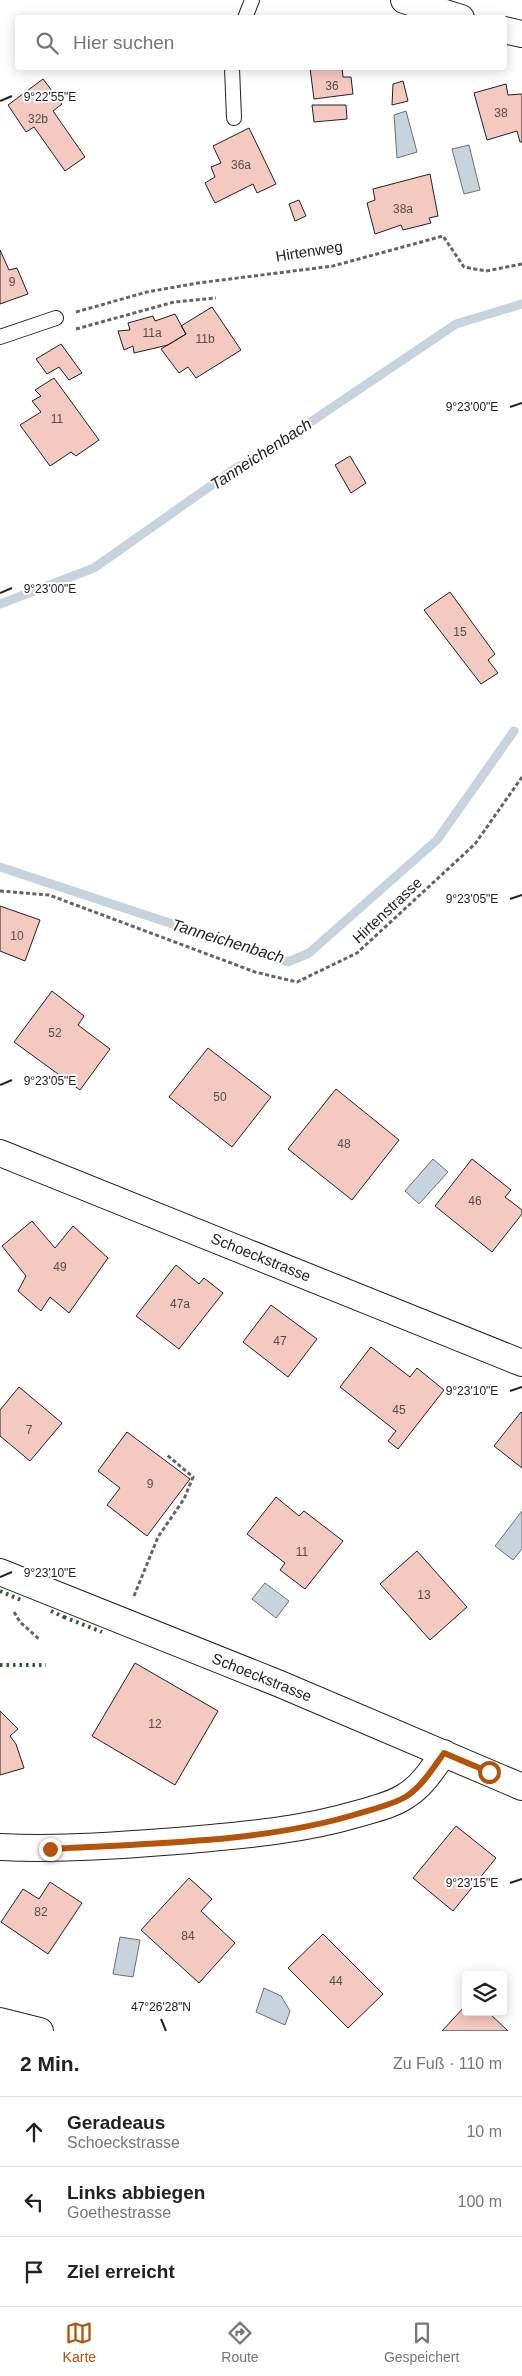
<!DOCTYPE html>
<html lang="de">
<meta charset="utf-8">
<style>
:root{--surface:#fff;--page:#f2f2f2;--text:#222;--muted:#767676;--line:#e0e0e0;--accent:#b45309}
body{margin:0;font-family:Helvetica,sans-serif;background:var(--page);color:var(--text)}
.controls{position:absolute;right:15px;bottom:15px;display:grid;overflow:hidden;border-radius:5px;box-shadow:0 2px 12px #0003}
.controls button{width:45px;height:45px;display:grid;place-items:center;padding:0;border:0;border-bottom:1px solid var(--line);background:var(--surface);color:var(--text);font:25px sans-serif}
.stop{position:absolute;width:15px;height:15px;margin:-11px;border:4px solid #b45309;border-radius:50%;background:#fff}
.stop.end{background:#b45309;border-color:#fff;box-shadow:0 1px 5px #0008}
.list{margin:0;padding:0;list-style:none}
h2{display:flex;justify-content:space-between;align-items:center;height:65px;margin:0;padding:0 20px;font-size:21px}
h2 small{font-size:16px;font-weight:400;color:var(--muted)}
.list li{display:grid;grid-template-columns:32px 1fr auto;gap:15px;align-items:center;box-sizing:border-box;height:70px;padding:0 20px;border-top:1px solid var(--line)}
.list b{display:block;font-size:19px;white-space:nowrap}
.list p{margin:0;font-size:16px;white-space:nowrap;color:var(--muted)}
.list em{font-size:16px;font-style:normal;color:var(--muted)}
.icon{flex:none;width:28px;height:28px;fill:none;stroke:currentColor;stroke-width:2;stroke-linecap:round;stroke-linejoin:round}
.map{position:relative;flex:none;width:522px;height:2031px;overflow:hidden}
.search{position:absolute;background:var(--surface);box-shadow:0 2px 12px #0003;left:15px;right:15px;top:15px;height:55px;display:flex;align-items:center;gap:12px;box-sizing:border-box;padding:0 18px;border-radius:5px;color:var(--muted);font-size:19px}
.sheet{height:275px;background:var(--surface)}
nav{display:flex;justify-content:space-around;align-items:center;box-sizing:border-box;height:70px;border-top:1px solid var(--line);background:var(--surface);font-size:14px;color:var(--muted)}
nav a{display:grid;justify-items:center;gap:2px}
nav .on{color:var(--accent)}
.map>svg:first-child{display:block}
</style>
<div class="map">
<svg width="522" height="2031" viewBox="0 0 522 2031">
<rect width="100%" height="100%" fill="#fff"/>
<path fill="#c7d3dd" stroke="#6f6f6f" d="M406,111L417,152L397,158L394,115Z
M469,145L480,190L464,194L452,149Z
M433,1159L448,1172L419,1204L405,1191Z
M522,1511V1549L513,1560L495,1546Z
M265,1583L289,1601L276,1618L252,1599Z
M120,1937L140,1940L133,1977L113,1974Z
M264,1988L281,1996L290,2011L285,2025L256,2012Z"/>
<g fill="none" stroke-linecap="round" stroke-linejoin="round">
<path stroke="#c7d3dd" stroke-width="9" d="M0,604L94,568L236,468L263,454L456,324L522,304
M0,867L288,962L309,953L437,840L514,731"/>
</g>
<path fill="#f3c9c0" stroke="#222" d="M310,68H342L343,77H351L353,94L314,99Z
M43,79L62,104L53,111L85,157L65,171L34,127L26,132L8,105Z
M403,81L408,101L392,105L393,84Z
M506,84L508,95L522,94V142H520L517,131L487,140L474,93Z
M312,105H346L347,119L314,122Z
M249,128L276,184L257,193L253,184L215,203L205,183L215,177L211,167L221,163L213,146Z
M430,174L438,216L429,218L431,223L403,230L401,225L375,234L367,203L375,200L373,189Z
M299,200L306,216L295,221L289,204Z
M0,250L9,270L17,268L28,294L0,304Z
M212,307L241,350L196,378L188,367L179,373L161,349L186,334L181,326Z
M175,314L186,334L168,345L134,353L133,346L124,350L118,331L130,330L128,323L153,316L155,321Z
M61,344L82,373L69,380L59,367L47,374L36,359Z
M54,378L99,440L76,456L71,452L50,466L20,425L41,412L32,401L41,396L35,390Z
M350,456L366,483L351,493L335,465Z
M450,592L495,654L488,660L498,673L481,684L424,610Z
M0,906L40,920L25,961L0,951Z
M52,991L84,1016L78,1025L110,1049L80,1090L14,1042Z
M208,1048L271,1097L232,1147L169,1097Z
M336,1089L399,1140L352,1200L288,1149Z
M472,1159L511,1190L505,1197L522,1210V1214L492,1252L435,1206Z
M32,1221L55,1248L73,1226L108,1258L69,1313L50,1297L41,1311L18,1291L26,1276L2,1246Z
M176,1265L199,1284L204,1278L223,1293L179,1349L136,1316Z
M271,1305L317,1339L288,1377L243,1342Z
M371,1347L410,1377L417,1368L444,1390L398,1449L388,1441L396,1431L340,1387Z
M19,1387L62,1423L30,1461L0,1436V1410Z
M521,1412L522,1413V1468L494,1446Z
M127,1432L190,1479L147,1536L107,1505L120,1488L98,1471Z
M276,1497L299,1516L304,1511L343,1541L305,1589L280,1570L285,1563L247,1534Z
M417,1551L467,1607L430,1640L380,1584Z
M135,1663L218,1711L175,1785L92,1736Z
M0,1711L18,1729L10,1736L16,1744L24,1768L0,1775Z
M456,1826L496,1858L453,1911L413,1878Z
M189,1878L212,1899L201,1911L235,1943L199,1983L141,1930Z
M50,1882L82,1903L48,1954L1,1922L23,1889L39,1899Z
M323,1934L383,1994L348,2028L288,1968Z
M466,2005V2012H488L508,2031H442Z"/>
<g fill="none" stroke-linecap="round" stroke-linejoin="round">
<defs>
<path id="lane" d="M245,18L252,0
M232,68L234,118
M0,337L56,318"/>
<path id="street" d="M404,0L461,18
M504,30L522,34
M0,1153L522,1363
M0,1572L280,1684L522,1787
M0,1847C63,1850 126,1845 189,1840C246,1835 303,1830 357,1814C374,1809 393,1805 407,1795C423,1785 433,1768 444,1753
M0,2021L40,2031"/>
</defs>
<use href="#lane" stroke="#222" stroke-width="16"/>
<use href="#street" stroke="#222" stroke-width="28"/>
<path stroke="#646464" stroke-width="3" stroke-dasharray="4 2.5" stroke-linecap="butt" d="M76,312L147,292L198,283L333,266L443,236L464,267L486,271L522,264
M76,329L174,302L216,298
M0,891L49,895L255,972L297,982L357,953L475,844L522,777
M134,1596L158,1537L184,1499L193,1477L167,1455
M14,1612L20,1622L39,1639"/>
<use href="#lane" stroke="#fff" stroke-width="14"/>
<use href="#street" stroke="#fff" stroke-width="26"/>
<path stroke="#2f5e38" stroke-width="4" stroke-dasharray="2.5 4" stroke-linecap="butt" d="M0,1591L21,1600
M51,1611L64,1617L63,1621
M64,1617L102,1632
M0,1665H46"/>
</g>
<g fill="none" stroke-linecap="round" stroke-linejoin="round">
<path stroke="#b45309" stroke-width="6" d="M50,1849C150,1843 261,1843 357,1814C373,1809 392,1805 407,1796C423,1785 433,1768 444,1753L489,1772"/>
</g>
<path fill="none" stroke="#222" stroke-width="2" d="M0,101L12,96M510,407L522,403M0,593L12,588M510,899L522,895M0,1085L12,1080M510,1391L522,1387M0,1577L12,1572M510,1883L522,1879M161,2019L166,2031"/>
<g text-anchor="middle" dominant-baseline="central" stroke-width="4" stroke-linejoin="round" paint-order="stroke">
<g font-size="12" fill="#564c4a">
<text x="332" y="86">36</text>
<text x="501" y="113">38</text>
<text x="38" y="119">32b</text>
<text x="241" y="165">36a</text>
<text x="403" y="209">38a</text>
<text x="12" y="282">9</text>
<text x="152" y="333">11a</text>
<text x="205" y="339">11b</text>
<text x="57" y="419">11</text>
<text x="460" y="632">15</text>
<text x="17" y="936">10</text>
<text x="55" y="1033">52</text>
<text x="220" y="1097">50</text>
<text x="344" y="1144">48</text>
<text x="475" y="1201">46</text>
<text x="60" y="1267">49</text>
<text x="180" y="1304">47a</text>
<text x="280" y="1341">47</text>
<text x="399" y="1410">45</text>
<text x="29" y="1430">7</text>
<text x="150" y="1484">9</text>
<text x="302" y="1552">11</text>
<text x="424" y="1595">13</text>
<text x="155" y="1724">12</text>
<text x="41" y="1912">82</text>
<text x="188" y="1936">84</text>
<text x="336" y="1981">44</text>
</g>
<g font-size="15" fill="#222" stroke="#fff">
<text transform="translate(309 251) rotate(-9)">Hirtenweg</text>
<text transform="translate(387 910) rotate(-43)">Hirtenstrasse</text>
<text transform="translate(261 1257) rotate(22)">Schoeckstrasse</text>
<text transform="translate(262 1677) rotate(22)">Schoeckstrasse</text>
</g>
<g font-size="16" font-style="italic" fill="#222" stroke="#fff">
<text transform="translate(261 454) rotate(-33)">Tanneichenbach</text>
<text transform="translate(228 941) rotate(17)">Tanneichenbach</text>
</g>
</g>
<g font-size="12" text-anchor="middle" fill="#222" stroke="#fff" stroke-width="4" stroke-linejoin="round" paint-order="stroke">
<text x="50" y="101">9°22'55"E</text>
<text x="472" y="411">9°23'00"E</text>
<text x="50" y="593">9°23'00"E</text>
<text x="472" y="903">9°23'05"E</text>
<text x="50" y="1085">9°23'05"E</text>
<text x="472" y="1395">9°23'10"E</text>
<text x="50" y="1577">9°23'10"E</text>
<text x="472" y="1887">9°23'15"E</text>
<text x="161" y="2011">47°26'28"N</text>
</g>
</svg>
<div class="controls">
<button><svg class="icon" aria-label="layers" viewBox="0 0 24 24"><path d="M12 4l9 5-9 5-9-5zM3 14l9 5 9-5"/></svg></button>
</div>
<div class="stop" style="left:489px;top:1772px"></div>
<div class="stop end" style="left:50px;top:1849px"></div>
<div class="search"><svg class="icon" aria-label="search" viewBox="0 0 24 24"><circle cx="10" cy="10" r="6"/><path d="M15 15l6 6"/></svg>Hier suchen</div>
</div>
<section class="sheet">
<h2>2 Min.<small>Zu Fuß · 110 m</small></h2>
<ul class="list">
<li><svg class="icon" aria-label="ahead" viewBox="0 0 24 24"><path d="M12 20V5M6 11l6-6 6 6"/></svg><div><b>Geradeaus</b><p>Schoeckstrasse</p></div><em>10 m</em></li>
<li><svg class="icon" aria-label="left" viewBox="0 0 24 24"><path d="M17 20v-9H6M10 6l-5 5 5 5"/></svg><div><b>Links abbiegen</b><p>Goethestrasse</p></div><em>100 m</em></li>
<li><svg class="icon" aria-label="arrive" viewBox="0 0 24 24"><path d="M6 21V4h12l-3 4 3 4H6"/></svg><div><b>Ziel erreicht</b></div></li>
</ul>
</section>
<nav>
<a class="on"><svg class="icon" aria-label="map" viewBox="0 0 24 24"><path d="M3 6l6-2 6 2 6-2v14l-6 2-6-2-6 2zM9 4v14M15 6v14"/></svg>Karte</a>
<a><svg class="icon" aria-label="directions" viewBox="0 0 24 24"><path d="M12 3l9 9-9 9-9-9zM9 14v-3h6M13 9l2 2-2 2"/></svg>Route</a>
<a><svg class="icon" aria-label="saved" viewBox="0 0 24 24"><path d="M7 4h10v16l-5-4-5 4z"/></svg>Gespeichert</a>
</nav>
